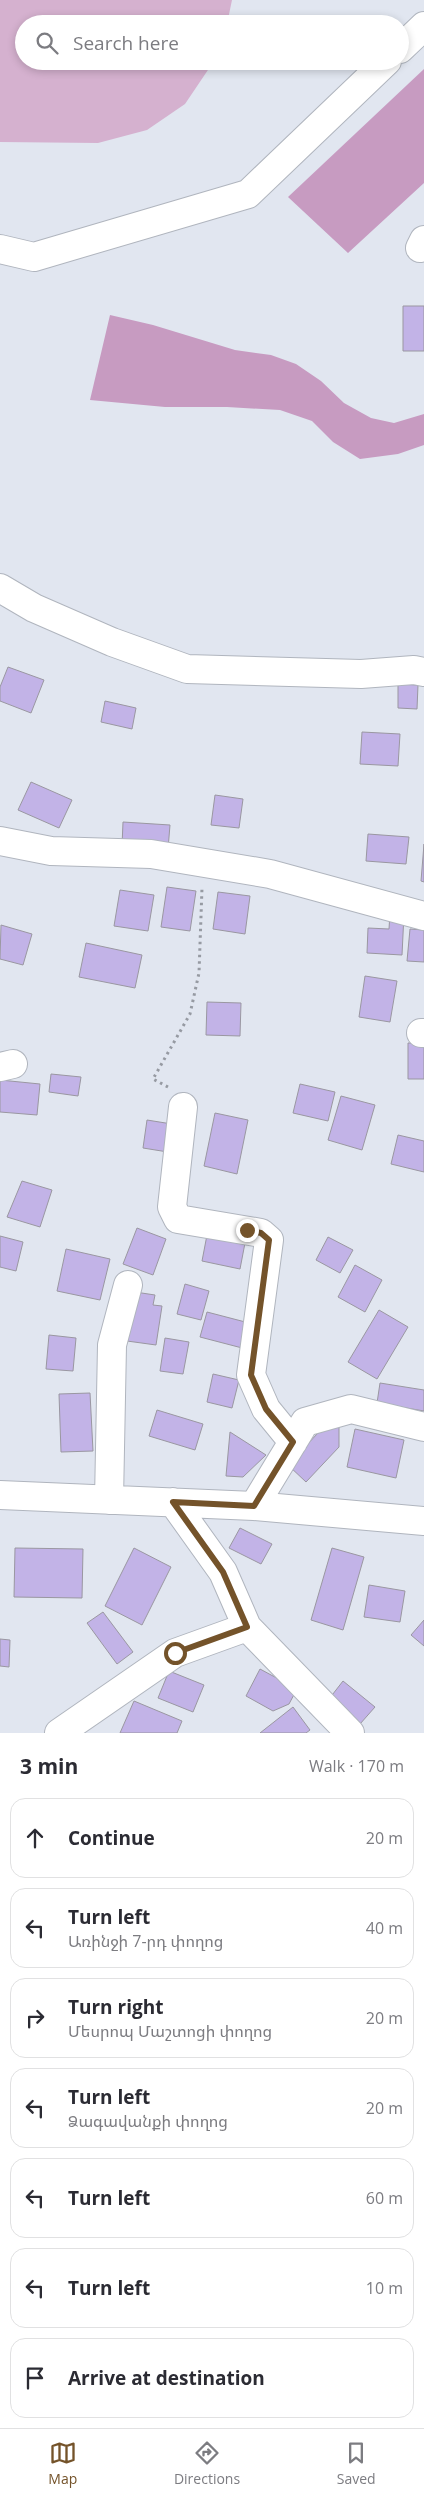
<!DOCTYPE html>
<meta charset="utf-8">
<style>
:root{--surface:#fff;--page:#f2f2f3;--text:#2b2b33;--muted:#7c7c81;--line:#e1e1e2;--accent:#74532a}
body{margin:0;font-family:"Open Sans","Noto Sans Armenian",sans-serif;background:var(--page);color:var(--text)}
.stop{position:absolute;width:15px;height:15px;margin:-11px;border:4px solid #74532a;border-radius:50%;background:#fff}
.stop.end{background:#74532a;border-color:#fff;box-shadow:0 1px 5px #0008}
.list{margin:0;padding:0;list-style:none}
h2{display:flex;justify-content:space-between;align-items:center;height:65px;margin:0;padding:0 20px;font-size:21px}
h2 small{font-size:16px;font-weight:400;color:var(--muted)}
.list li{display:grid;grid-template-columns:32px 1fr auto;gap:15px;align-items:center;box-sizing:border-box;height:80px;margin:0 10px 10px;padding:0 10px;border:1px solid var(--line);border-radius:15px}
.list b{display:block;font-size:19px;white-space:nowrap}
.list p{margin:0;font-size:16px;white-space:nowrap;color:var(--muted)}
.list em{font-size:16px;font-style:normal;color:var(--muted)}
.icon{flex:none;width:28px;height:28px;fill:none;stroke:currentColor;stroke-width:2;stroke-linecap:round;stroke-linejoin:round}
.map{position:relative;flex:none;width:424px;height:1733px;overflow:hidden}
.search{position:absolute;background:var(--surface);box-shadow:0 2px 8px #0003;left:15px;right:15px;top:15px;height:55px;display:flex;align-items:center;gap:12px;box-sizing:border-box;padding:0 18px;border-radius:28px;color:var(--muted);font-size:19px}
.sheet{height:695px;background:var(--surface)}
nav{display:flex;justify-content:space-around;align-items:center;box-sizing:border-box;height:70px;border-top:1px solid var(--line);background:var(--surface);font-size:14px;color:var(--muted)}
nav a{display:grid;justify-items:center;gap:2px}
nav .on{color:var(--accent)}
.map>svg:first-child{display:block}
</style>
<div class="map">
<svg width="424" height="1733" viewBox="0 0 424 1733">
<rect width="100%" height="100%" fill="#e1e6f0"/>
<path fill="#d5b1cf" d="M0,0H232L227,24H24V61H214L185,104L147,130L98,143L0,142Z"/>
<path fill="#c79bc1" d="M424,69V183L348,253L288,197Z
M110,315L153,325L235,350L271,355L296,364L321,381L344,403L371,418L394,423L424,414V445L398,454L360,459L333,442L312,421L280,410L227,407H165L90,400Z"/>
<path fill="#c2b3e7" stroke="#9a97a1" d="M403,306H424V351H403Z
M8,667L44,680L31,713L0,701V687Z
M398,684L418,685L417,709L398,708Z
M105,701L136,708L132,729L101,722Z
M362,732L400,734L398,766L360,764Z
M31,782L72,800L59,828L18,810Z
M215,795L243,799L239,828L211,825Z
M123,822L170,825L168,849L122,846Z
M368,834L409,837L406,864L366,861Z
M424,844V882L421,881Z
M167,887L196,891L190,931L161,927Z
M120,890L154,895L148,931L114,926Z
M218,892L250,896L245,934L213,929Z
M390,913L404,914L402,955L367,953L368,928L389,929Z
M1,925L32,934L23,965L0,959Z
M410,929L424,930V962L407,961Z
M86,943L142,955L135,988L79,977Z
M365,976L397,981L390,1022L359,1017Z
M207,1002L241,1003L240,1036L206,1035Z
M408,1043H424V1079H408Z
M51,1074L81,1077L78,1096L49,1092Z
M0,1080L40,1084L37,1115L0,1112Z
M300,1084L335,1092L328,1121L293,1113Z
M341,1096L375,1105L362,1150L328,1140Z
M215,1113L248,1120L237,1174L204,1166Z
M147,1120L178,1125L174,1153L143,1148Z
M398,1135L424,1141V1172L391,1164Z
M22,1181L52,1190L40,1227L7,1217Z
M137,1228L166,1239L153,1275L123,1264Z
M207,1235L245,1243L240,1269L202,1261Z
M0,1236L23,1242L16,1271L0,1267Z
M328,1237L353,1250L340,1273L316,1260Z
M66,1249L110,1259L100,1300L57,1291Z
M355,1265L382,1280L365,1312L338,1297Z
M185,1284L209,1291L201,1320L177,1314Z
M135,1292L155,1295L153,1305L162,1306L156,1345L127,1341Z
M379,1310L408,1327L377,1379L348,1362Z
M207,1312L253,1324L246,1349L200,1337Z
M49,1335L76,1338L73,1371L46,1369Z
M165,1338L189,1342L183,1374L160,1371Z
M213,1374L239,1380L232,1408L207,1402Z
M380,1383L424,1390V1411L377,1403Z
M90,1393L93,1451L61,1452L59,1394Z
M157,1410L203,1424L195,1450L149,1436Z
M339,1426V1447L306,1482L288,1465L318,1433Z
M355,1429L404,1440L396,1478L347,1467Z
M230,1432L266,1455L243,1477L226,1476Z
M240,1528L272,1544L261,1564L229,1548Z
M15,1548L83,1549L82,1598L14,1597Z
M134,1548L171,1567L142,1625L105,1606Z
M332,1548L364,1557L343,1630L311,1620Z
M369,1585L405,1591L400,1622L364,1617Z
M103,1612L133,1652L117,1664L87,1623Z
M424,1620V1646L411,1635Z
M0,1639L10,1640L9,1667L0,1666Z
M260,1669L297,1689L289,1704L273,1711L246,1696Z
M169,1671L204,1685L193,1712L158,1698Z
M343,1681L375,1707L360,1724L329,1699Z
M134,1701L182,1721L177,1733H120Z
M293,1707L310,1730L306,1733H260Z"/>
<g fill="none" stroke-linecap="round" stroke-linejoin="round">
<defs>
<path id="minor" d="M400,49L424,26
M420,248L424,240
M0,249L34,257L248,194L387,61
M0,588L34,608L112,642L187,669L361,674L414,670L424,672
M0,841L51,851L151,854L270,874L424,916
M421,1033H424
M0,1067L13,1064
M183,1107L172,1207L178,1219L261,1233L269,1240L251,1375L266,1409L293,1442
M0,1495L254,1506L424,1521
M109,1500L112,1345L128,1285
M173,1502L223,1572L247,1627L350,1733
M254,1506L305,1422L351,1409L424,1427
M59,1733L175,1653L247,1627"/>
</defs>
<use href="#minor" stroke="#b0b5be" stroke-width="30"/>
<path stroke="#969aa2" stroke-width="3" stroke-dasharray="2.5 4" stroke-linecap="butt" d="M168,1087L153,1079L190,1014L199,973L202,888"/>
<use href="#minor" stroke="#fff" stroke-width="28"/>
</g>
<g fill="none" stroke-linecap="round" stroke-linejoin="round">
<path stroke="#74532a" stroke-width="6" d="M175,1653L247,1627L223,1572L173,1502L254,1506L293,1442L266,1409L251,1375L269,1240L261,1233L247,1230"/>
</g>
</svg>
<div class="stop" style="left:175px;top:1653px"></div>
<div class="stop end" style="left:247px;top:1230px"></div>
<div class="search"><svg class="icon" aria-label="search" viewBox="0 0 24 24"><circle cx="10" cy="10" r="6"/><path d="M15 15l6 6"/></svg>Search here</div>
</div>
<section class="sheet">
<h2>3 min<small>Walk · 170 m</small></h2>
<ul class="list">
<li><svg class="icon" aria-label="ahead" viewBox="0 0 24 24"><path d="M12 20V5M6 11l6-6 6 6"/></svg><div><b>Continue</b></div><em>20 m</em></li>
<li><svg class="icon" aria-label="left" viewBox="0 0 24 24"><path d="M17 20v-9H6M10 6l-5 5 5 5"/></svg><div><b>Turn left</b><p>Առինջի 7-րդ փողոց</p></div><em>40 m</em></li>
<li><svg class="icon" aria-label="right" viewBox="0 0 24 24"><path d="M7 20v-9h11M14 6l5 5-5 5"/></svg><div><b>Turn right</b><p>Մեսրոպ Մաշտոցի փողոց</p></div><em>20 m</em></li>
<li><svg class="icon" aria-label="left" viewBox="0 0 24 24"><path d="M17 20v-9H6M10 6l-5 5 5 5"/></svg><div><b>Turn left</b><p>Ձագավանքի փողոց</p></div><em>20 m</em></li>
<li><svg class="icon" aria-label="left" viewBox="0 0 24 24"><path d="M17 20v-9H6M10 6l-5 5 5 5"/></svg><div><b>Turn left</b></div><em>60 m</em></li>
<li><svg class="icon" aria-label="left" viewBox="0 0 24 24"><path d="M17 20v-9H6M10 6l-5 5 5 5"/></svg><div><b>Turn left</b></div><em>10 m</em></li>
<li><svg class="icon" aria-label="arrive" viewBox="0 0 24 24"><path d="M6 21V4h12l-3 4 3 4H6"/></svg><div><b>Arrive at destination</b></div></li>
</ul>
</section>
<nav>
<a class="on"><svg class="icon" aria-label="map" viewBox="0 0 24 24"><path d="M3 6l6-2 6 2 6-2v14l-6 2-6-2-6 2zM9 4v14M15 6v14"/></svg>Map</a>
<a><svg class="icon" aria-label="directions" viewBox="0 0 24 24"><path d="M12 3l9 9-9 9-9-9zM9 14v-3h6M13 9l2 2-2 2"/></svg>Directions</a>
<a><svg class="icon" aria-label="saved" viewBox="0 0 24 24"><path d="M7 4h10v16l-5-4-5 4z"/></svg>Saved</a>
</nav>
